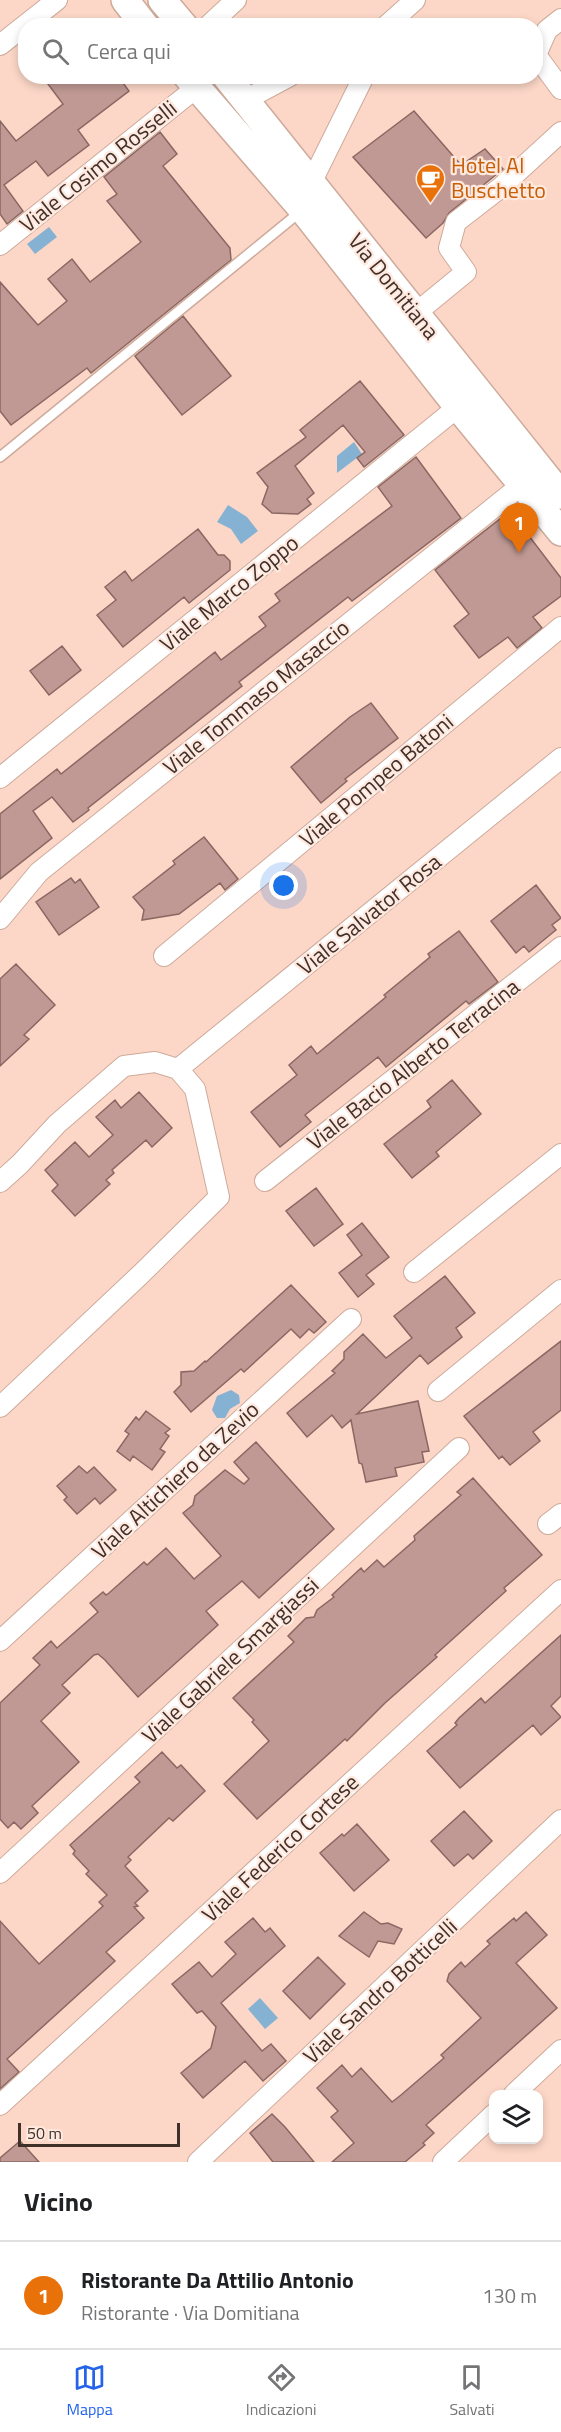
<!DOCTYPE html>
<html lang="it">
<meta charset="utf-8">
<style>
:root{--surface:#fff;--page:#f2f2f2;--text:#202124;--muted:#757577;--line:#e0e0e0;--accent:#2563eb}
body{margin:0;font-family:"Titillium Web",sans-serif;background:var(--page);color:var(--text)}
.controls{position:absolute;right:18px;bottom:18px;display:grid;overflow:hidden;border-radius:12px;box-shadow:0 3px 9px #0003}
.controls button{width:54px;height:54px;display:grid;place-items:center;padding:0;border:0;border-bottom:2px solid var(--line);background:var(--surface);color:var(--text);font:30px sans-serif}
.scale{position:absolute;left:18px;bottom:15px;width:162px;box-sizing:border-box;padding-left:6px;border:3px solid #3f302a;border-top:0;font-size:16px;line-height:21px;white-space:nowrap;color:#3f302a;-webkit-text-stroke:4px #ffe8de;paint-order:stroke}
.you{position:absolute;left:284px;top:886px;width:21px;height:21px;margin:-15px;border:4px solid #fff;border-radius:50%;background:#1a73e8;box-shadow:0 0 0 9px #1a73e833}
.badge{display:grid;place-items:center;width:39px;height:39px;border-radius:50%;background:var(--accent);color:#fff;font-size:20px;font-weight:700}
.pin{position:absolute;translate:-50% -50px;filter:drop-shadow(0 2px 3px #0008)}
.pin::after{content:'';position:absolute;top:32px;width:21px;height:18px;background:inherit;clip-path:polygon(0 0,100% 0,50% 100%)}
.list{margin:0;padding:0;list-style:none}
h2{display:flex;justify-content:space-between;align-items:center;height:78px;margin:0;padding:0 24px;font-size:26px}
h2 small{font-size:20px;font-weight:400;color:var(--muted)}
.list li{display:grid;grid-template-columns:39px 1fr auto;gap:18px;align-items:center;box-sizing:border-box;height:108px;padding:0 24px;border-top:2px solid var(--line)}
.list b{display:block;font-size:22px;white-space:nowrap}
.list p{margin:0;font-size:20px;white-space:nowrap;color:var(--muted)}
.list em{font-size:20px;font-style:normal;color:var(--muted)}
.icon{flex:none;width:33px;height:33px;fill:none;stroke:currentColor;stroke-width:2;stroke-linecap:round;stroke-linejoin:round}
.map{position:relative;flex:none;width:561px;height:2162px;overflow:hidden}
.search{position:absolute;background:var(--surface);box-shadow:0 3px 9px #0003;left:18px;right:18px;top:18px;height:66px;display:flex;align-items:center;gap:15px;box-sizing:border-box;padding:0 21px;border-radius:24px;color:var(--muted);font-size:22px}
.sheet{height:186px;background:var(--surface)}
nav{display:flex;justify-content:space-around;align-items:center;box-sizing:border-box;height:84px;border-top:2px solid var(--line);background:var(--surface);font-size:16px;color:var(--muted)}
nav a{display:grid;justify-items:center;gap:3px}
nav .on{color:var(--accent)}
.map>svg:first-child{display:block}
</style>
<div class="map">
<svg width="561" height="2162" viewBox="0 0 561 2162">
<rect width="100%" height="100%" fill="#fcd7c7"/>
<path fill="#85b2d2" d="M49,227L57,237L35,254L27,244Z
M354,442L362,454L337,473V456Z
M228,505L247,517L258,531L241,544L231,529L217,522Z
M231,1390L239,1395L240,1403L230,1409L225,1418H217L212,1410L217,1396Z
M260,1998L278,2018L265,2029L248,2009Z"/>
<path fill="#c09994" stroke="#8a6762" stroke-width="1.5" d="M42,76H118L129,91L78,130L89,145L48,176L36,161L4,185L23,211L7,224L0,214V121L16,141L63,104Z
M414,111L461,165L485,149L503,169L449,213L443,223L426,238L353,157Z
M160,132L177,154L163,166L230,248L231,260L91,373L87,368L11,425L0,411V282L38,325L67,301L48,279L72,259L90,282L141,242L107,201L117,194L104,177Z
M183,316L231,376L182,415L135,356Z
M360,381L404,435L364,467L357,458L365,452L343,425L295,466L314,493L307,499L311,504L298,514L272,513L262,504L268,487L257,473L306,437L300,430Z
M416,457L461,518L352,601L348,597L239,682L242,686L88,808L89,810L73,822L52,797L33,811L52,838L0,879V814L57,769L61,774L215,652L221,660L266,626L259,617L280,601L275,594L392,506L378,487Z
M510,511L561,578V596L533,617L542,628L517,648L508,637L479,658L454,626L469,614L435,570Z
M198,529L218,555H224L230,561V570L189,603L184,597L123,647L97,615L116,600L105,587L125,571L132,581Z
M62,646L81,670L49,695L30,671Z
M371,703L398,738L345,779L347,781L321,803L291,767L350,717Z
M204,837L238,879L225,890L220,883L179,914L142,920L144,910L133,897L175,864L173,861Z
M71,878L75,883L80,879L99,907L59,935L36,902Z
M536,885L561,918L552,925L556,930L529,952L524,946L516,953L491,921Z
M459,931L498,982L469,1004L466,1001L386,1067L378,1057L364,1068L305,1115L311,1122L280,1147L251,1112L297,1075L289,1065L311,1046L317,1054L386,997L384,995L430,957L428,954Z
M16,964L55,1005L24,1035L29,1039L0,1066V979Z
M452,1080L481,1114L436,1152L439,1156L412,1178L384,1144L431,1107L427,1101Z
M139,1092L172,1128L152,1147L146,1140L112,1170L114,1173L106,1180L110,1184L75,1216L52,1191L58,1185L45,1170L75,1142L89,1157L113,1135L96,1117L115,1100L121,1108Z
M316,1188L343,1224L314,1246L286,1211Z
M362,1223L389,1257L366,1275L374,1284L358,1297L339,1273L362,1255L347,1235Z
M445,1276L475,1313L456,1328L462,1337L428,1364L420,1355L357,1414L418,1401L429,1451L422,1452L424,1462L395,1468L397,1476L366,1482L362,1464L359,1463L351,1420L342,1428L332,1415L307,1437L287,1413L335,1373L332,1371L344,1359V1352L363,1334L386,1358L412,1338L394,1316Z
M291,1285L326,1322L314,1333L309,1329L300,1338L291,1329L244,1372L241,1369L191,1412L174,1392L181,1385V1372L194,1371L205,1361L206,1362Z
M561,1341V1410L533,1432L540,1441L510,1465L502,1456L499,1459L464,1416Z
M146,1411L170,1429L165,1433L169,1436L160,1449L165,1452L152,1470L133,1456L130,1461L117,1451L129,1434L125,1431L136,1417L139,1420Z
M256,1442L334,1529L259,1598L242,1581L206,1611L218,1625L138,1697L105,1660L98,1654L94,1655L62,1685L70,1693L41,1721L79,1762L32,1806L38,1813L21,1829L14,1822L8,1828L0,1819V1703L40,1665L33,1658L51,1641L57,1648L98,1612L90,1603L103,1592L106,1595L109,1593L144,1562L147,1565L166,1548L194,1579L221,1556L183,1513L193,1505L195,1496L225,1470L244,1484L249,1479L234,1462Z
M79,1466L87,1473L94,1467L116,1490L100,1504L95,1498L77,1514L64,1500L67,1497L57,1486Z
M473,1478L542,1555L504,1588L506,1591L435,1655L437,1657L385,1703L347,1741L345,1739L257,1819L224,1784L269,1741L252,1722L254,1720L233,1698L294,1642L288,1636L306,1618L314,1617L317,1610L334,1597L332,1595L361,1568L364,1572L377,1560L384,1567L415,1540L414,1536L461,1495L457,1492Z
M561,1635V1696L551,1706L561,1717L541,1735L533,1725L460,1788L427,1751L457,1725L455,1723L459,1718L481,1698L485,1703Z
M162,1752L177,1768L181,1765L205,1791L173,1821L169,1818L128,1857L131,1860L125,1866L148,1891L135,1903L138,1906L134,1907L144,1918L106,1952L115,1961L7,2059L19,2072L0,2089V1921L39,1964L103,1906L99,1902L107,1895L86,1874L89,1871L73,1854L75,1851L70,1845L140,1782L135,1777Z
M464,1811L492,1841L473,1859L468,1854L454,1866L431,1841Z
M357,1824L389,1860L354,1891L320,1853L342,1834L344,1836Z
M364,1912L381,1924L388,1923L402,1929L394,1944L378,1941L369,1957L339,1936Z
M526,1912L547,1935L516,1963L557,2008L426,2125L434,2133L423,2143L425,2145L405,2162H332L354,2143L331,2117L338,2111L317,2088L342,2065L352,2077L361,2068L392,2102L401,2095L444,2058L441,2055L481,2018L447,1981L449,1974L461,1962L465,1967L490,1944L487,1941L514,1918L516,1921Z
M253,1918L265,1932L270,1928L285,1946L221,2003L262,2051L271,2044L286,2061L263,2081L245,2061L203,2098L181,2073L211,2048L216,2027L202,2011L197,2013L172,1984L199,1962L212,1977L236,1954L225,1942Z
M318,1957L345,1984L310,2019L283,1991Z
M272,2114L285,2127L314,2162H273L250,2133Z
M20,2141L39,2162H0V2158Z"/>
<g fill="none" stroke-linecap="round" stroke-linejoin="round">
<defs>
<path id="lane" d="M0,457L300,212"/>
<path id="street" d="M561,19L547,30L536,55L561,89
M208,26L236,0
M386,26L415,0
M0,45L57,0
M245,100L290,76
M311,183L364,76
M0,245L196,88
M416,313L466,272L449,248L456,222L500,188L561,132
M0,778L458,407
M0,919L39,872L523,484
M164,956L561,627
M178,1069L561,758
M265,1181L561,947
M0,1182L20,1164L57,1124L124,1066L155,1062L178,1069L195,1089L219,1197L140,1275L0,1407
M414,1272L561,1154
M438,1391L561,1290
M548,1524L561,1514
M0,1641L351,1319
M0,1873L459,1448
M514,2094L561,2050
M0,2105L561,1590
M198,2162L561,1820
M443,2162L494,2114"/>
<path id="secondary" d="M125,0L145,26
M162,0L184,26
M187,76L303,210L458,407L561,532
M226,76L561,495"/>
</defs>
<use href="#lane" stroke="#ceaa9b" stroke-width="12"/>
<use href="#street" stroke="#ceaa9b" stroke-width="22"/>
<use href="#secondary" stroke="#ceaa9b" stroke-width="30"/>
<use href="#lane" stroke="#fff" stroke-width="9"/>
<use href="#street" stroke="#fff" stroke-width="20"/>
<use href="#secondary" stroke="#fff" stroke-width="27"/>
</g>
<defs>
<symbol id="cafe-pin" viewBox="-11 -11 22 30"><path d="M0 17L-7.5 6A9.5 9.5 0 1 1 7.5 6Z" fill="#e8710a" stroke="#ffe8de"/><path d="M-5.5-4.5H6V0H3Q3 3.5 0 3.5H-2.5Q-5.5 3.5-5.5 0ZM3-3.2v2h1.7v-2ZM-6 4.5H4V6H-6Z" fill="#fff"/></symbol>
</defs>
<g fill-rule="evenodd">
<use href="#cafe-pin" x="414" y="162" width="33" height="45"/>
</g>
<g text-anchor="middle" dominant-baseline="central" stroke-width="4.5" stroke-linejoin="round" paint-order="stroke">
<g font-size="22" fill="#c56008" stroke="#ffe8de" text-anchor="start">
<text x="451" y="165">Hotel Al<tspan x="451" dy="25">Buschetto</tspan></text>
</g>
<g font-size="22" fill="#3f302a" stroke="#ffe8de">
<text transform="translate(98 166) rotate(-39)">Viale Cosimo Rosselli</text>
<text transform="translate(394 286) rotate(51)">Via Domitiana</text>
<text transform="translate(229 593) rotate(-39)">Viale Marco Zoppo</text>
<text transform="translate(256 697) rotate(-39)">Viale Tommaso Masaccio</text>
<text transform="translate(376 780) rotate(-40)">Viale Pompeo Batoni</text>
<text transform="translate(369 914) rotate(-39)">Viale Salvator Rosa</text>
<text transform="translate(413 1064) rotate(-38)">Viale Bacio Alberto Terracina</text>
<text transform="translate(175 1480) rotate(-43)">Viale Altichiero da Zevio</text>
<text transform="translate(230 1660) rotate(-43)">Viale Gabriele Smargiassi</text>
<text transform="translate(280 1848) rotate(-43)">Viale Federico Cortese</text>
<text transform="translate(380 1991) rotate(-43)">Viale Sandro Botticelli</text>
</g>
</g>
</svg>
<div class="controls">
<button><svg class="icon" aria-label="layers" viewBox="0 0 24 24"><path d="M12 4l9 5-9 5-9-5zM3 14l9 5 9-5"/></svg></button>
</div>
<div class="scale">50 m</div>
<div class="you"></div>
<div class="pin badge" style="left:519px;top:553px;background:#e8710a">1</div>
<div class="search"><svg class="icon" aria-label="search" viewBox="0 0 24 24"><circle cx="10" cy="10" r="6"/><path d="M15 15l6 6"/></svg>Cerca qui</div>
</div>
<section class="sheet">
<h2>Vicino<small></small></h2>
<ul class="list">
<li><span class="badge" style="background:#e8710a">1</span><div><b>Ristorante Da Attilio Antonio</b><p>Ristorante · Via Domitiana</p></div><em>130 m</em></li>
</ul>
</section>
<nav>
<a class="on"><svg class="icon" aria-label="map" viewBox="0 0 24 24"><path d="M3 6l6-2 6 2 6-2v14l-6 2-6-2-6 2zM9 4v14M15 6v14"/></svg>Mappa</a>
<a><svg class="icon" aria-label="directions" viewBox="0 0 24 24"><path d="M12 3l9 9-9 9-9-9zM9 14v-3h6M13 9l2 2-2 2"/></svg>Indicazioni</a>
<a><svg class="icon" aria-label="saved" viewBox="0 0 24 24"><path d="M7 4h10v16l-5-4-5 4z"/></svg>Salvati</a>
</nav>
